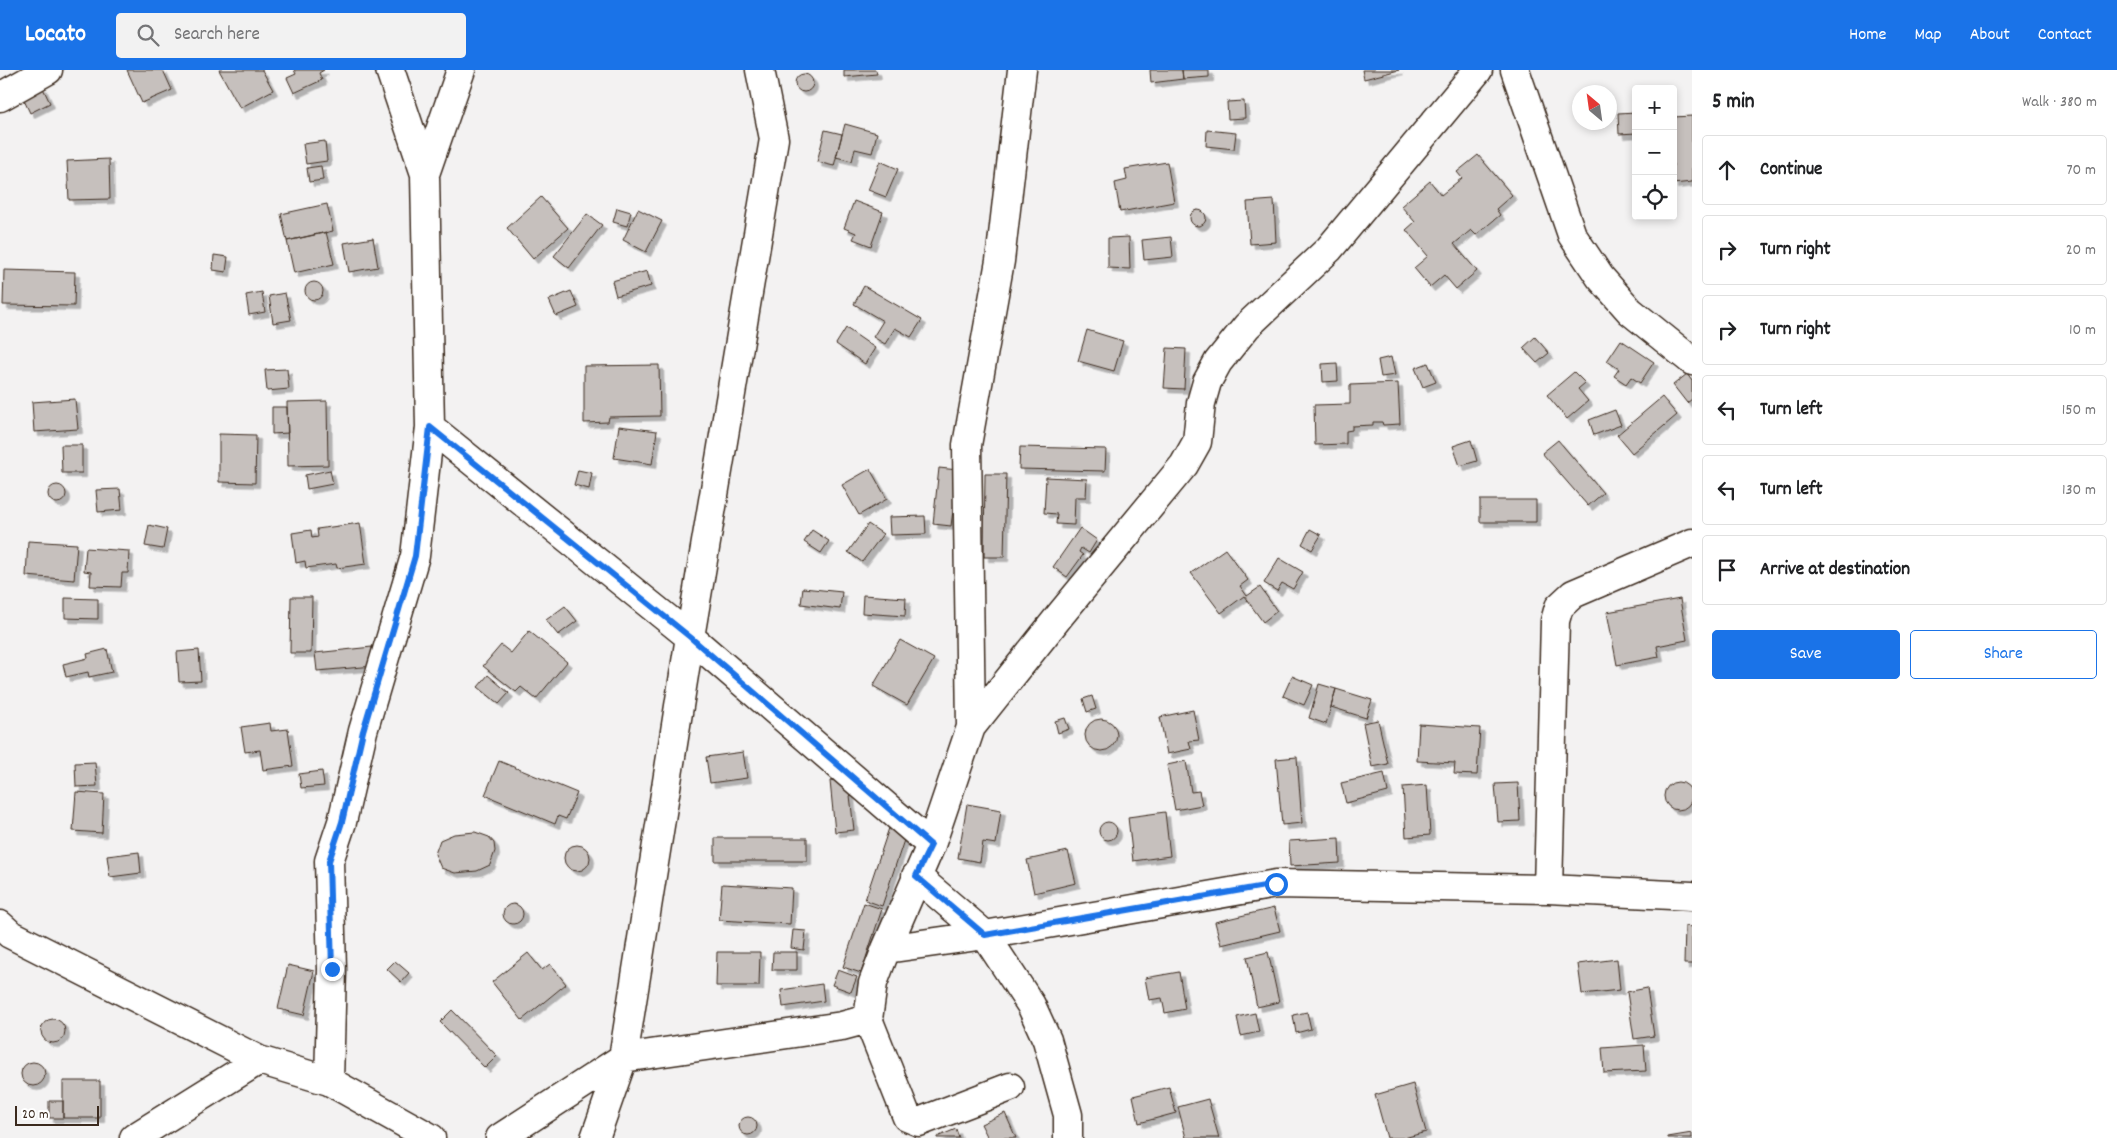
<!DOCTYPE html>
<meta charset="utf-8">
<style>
:root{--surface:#fff;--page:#f2f2f2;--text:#202124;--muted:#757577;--line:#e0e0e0;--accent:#1a73e8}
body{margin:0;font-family:Dekko,sans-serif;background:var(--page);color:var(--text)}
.controls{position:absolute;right:15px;top:15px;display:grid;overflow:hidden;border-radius:5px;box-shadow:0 2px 8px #0003}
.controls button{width:45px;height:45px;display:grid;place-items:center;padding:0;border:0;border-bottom:1px solid var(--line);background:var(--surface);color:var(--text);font:25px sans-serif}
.compass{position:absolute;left:1572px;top:15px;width:45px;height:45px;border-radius:50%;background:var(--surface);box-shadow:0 2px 8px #0003;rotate:331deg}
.scale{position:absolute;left:15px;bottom:12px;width:84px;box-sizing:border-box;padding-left:5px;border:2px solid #3b2a1e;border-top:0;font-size:14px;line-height:18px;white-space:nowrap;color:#3b2a1e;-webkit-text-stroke:4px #fff;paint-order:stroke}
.stop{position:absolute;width:15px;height:15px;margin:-11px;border:4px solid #1a73e8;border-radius:50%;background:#fff}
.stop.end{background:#1a73e8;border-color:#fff;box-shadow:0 1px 5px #0008}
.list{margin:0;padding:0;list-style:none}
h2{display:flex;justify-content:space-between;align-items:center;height:65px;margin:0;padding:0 20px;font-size:21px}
h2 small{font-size:16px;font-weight:400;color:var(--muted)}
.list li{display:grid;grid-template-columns:32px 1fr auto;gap:15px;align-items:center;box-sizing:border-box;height:70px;margin:0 10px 10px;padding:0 10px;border:1px solid var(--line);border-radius:5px}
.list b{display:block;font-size:19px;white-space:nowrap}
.list em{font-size:16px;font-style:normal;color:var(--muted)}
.actions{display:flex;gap:10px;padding:15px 20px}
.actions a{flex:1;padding:11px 0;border:1px solid var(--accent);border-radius:5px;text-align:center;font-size:18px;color:var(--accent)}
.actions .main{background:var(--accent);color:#fff}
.icon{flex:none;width:28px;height:28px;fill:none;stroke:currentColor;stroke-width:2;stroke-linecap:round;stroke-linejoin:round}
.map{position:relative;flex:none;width:1692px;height:1068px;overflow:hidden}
header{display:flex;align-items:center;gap:30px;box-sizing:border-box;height:70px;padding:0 25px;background:var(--accent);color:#fff}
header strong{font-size:24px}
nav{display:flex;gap:28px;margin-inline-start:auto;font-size:18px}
.search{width:350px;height:45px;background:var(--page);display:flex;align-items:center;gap:12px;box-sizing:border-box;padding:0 18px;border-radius:5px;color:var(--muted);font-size:19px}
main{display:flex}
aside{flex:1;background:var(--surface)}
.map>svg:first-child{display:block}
</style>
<header>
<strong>Locato</strong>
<div class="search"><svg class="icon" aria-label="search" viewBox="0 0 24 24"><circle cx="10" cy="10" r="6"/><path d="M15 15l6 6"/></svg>Search here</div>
<nav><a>Home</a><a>Map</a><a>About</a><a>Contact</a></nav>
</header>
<main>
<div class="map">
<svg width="1692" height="1068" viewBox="0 0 1692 1068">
<defs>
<filter id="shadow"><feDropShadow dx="4.5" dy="4.5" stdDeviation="0" flood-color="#0004"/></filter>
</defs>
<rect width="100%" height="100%" fill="#f3f2f2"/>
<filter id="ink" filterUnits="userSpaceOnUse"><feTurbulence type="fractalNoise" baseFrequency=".02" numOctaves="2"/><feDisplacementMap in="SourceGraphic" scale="10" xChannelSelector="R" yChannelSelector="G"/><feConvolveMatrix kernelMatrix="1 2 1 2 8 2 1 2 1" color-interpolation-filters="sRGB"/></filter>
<g filter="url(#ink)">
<path fill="#c6c0bd" stroke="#3b2a1e" filter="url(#shadow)" d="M127,0H163L172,20L142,33Z
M219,0H262L273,20L240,38Z
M294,0H324L319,3L322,10L294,23L287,8L296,4Z
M844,0H876L877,4L844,7Z
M1150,0H1182L1183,9L1151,13Z
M1182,0H1209V7L1183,9Z
M1362,0H1399L1364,9Z
M795 13a9 9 0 1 1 18 0a9 9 0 1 1-18 0Z
M42,16L50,33L30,43L22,26Z
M1244,31L1245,48L1228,49L1227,32Z
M1636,42V63L1619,64L1618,43Z
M1692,46V112L1673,114V47Z
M845,54L877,63L872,83L855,79L852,91L836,87Z
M825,60L842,64L834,96L817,92Z
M1207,60L1236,63L1234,79L1206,76Z
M325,71L327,91L306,94L303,74Z
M1478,85L1512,125L1496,139L1500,145L1476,165L1471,160L1454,174L1477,201L1456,219L1444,205L1430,217L1414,198L1428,186L1406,160L1415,152L1401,136L1430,111L1441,125L1462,108L1457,102Z
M109,89L110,129L69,130L67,91Z
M880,91L898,99L886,127L868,120Z
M1167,92L1174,132L1120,142L1115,113L1127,110L1125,99Z
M321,96L323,110L309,112L307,98Z
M541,127L568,158L533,189L507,158Z
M1274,130L1276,172L1250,174L1247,132Z
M854,131L883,142L871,176L853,169L856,163L844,158Z
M327,134L333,161L287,171L281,144Z
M617,138L631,142L627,156L613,152Z
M638,139L662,151L646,182L623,170Z
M1190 148a8 8 0 1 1 16 0a8 8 0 1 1-16 0Z
M587,144L602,155L569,198L554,186Z
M326,162L334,194L294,203L287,171Z
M1129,167L1130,199L1108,198V168Z
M1171,167L1173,187L1144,190L1142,170Z
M373,168L378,197L349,202L344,173Z
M214,185L228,187L226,202L213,200Z
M4,200L75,202L74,236L3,235Z
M647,201L651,216L616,226L612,211Z
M305 221a9 9 0 1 1 18 0a9 9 0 1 1-18 0Z
M864,216L922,250L911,267L895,258L885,274L873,267L883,251L854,234Z
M571,221L578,237L556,246L549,230Z
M262,222L265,242L249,245L246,225Z
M285,223L291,250L273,253L269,226Z
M846,258L875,278L865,294L836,274Z
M1087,260L1123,271L1114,301L1078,291Z
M1535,267L1549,283L1537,293L1523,278Z
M1621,270L1654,292L1640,313L1631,307L1626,314L1614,306L1619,299L1607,291Z
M1167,278L1186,279L1184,319L1164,318Z
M1391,287L1395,305L1381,307L1378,290Z
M1337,293L1338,311L1323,312L1322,294Z
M1428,293L1436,312L1423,317L1415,298Z
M659,295L660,346L609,347L608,352L584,353V296Z
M287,299L289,319L267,321L265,300Z
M1574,302L1585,313L1578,319L1588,331L1567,349L1547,325Z
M1687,304L1692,311V329L1687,333L1673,315Z
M1398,313L1400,354L1383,355L1382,352H1373V355L1352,356V360L1346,361V374L1315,375L1314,335L1350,334V315Z
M1662,327L1677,345L1632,383L1617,365Z
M75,329L78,359L34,362L32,332Z
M327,331L328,395L288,396L287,332Z
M272,337H287L288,363L272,364Z
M1615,340L1621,355L1594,365L1589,350Z
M619,356L657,361L652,394L614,388Z
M219,364L256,365L255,413L219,412Z
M1471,370L1477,391L1460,396L1453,376Z
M1558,370L1603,423L1588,436L1542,383Z
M61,375H82V403H62Z
M1020,377L1106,379L1105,401L1019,399Z
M939,398L958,400L951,456L933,454Z
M870,399L887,429L859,445L842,415Z
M330,400L333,414L307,419L305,405Z
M578,400L592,403L589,419L574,415Z
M985,404H1006L1004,487H984Z
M1046,407L1087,409L1086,427H1075L1074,455L1056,454L1057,444L1044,443Z
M48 424a9 9 0 1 1 18 0a9 9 0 1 1-18 0Z
M120,419L122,440L98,442L96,420Z
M1480,430H1536V452H1480Z
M925,446L926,464L890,465L889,447Z
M360,453L366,494L337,498L336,494L306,498L305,491L296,493L292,463L311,460L312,468L318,467L317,459Z
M868,454L883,464L862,492L848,482Z
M149,455L167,459L163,479L145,476Z
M1080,458L1097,470L1089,483L1081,478L1079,482L1083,485L1067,507L1053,497Z
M1310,459L1321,465L1312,480L1302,474Z
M812,460L829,471L821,483L804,472Z
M28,471L77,474L74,510L26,506Z
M86,478L129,481L128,503H122L121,517L90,516L91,502L84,501Z
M1225,479L1248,510L1240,516L1247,526L1260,517L1277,541L1263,552L1244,526L1221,543L1191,503Z
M1279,488L1303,502L1293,519L1282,513L1277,521L1264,513Z
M803,518L842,522L840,539L801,534Z
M863,525L906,528L905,546L862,543Z
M291,527H312L311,583H290Z
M65,528L98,529V549L65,548Z
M1680,529L1687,570L1657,576L1659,587L1617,595L1607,542Z
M565,536L577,551L558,565L546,550Z
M529,561L567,592L536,629L521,617L516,622L483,596L501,575L511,583Z
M900,570L934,589L907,635L873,616Z
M372,577L374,596L317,601L315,583Z
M107,579L112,602L89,607L88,602L66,607L63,594L88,588L87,584Z
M199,580L201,611L179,612L177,582Z
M488,605L509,623L499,634L478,617Z
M1292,606L1313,615L1304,635L1283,626Z
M1319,614L1336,619L1326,654L1309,648Z
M1336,619L1372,630L1366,648L1331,637Z
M1092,626L1096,639L1087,642L1083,629Z
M1193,640L1199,670L1189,671L1191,679L1167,684L1160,647Z
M1065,648L1069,659L1058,663L1055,651Z
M1085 665a16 16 0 1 1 32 0a16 16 0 1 1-32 0Z
M1378,650L1388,694L1372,697L1363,653Z
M270,653L271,661L288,659L293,696L263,700L260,680L245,682L241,657Z
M1419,654L1480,658L1477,705L1454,704L1455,693L1417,691Z
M743,682L747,708L710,713L706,687Z
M1297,687L1302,753L1282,755L1276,689Z
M499,691L577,723L566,749L558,746L555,754L485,725Z
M1186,691L1191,722L1199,721L1202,735L1175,740L1167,695Z
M95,692L97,716L76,717L75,693Z
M322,701L324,716L301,718L299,704Z
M1384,703L1388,722L1346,733L1341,713Z
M848,708L854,760L835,762L830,711Z
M1664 726a14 14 0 1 1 28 0a14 14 0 1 1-28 0Z
M1518,713L1520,751L1498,752L1495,714Z
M1427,715L1430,765L1406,767L1403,717Z
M76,722L104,724L102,763L73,761Z
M967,734L1001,740L996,774L983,772L980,792L958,788Z
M1165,742L1170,786L1133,791L1128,747Z
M891,752L908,758L882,836L865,830Z
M1099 761a9 9 0 1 1 18 0a9 9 0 1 1-18 0Z
M475,762L489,767L494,773L495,781L490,795L477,801L455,803L441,798L435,784L440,770L454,764Z
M715,768H807V791H715Z
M1339,768L1340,793L1290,796L1289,771Z
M564 788a13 13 0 1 1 26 0a13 13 0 1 1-26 0Z
M1068,781L1076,813L1034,823L1027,790Z
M139,782L141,803L110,807L107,786Z
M722,814L792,818L790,854L719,850Z
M864,833L882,839L861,903L843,897Z
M503 844a10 10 0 1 1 20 0a10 10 0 1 1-20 0Z
M1274,838L1280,861L1221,875L1215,852Z
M1685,856L1692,857V894H1684Z
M793,860L806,861L804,880L791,878Z
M717,882H760L759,916H716Z
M773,882H797V900H772Z
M1268,882L1279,932L1257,937L1247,887Z
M528,883L542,900L550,894L566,914L522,950L492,912Z
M1617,889L1620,920L1582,924L1578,894Z
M395,891L409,903L401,912L387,899Z
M288,895L314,901L304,945L278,939Z
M838,900L857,907L851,922L832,915Z
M1179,902L1185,939L1165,943L1162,928L1149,930L1145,908Z
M822,914L824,931L783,937L781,920Z
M1647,918L1654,966L1634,969L1627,922Z
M452,940L497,986L485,998L440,952Z
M1307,942L1311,959L1296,963L1293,945Z
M1255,943L1259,962L1241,966L1237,947Z
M41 961a12 12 0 1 1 24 0a12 12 0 1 1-24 0Z
M1644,975L1646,1001L1604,1003L1602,978Z
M21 1004a12 12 0 1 1 24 0a12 12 0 1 1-24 0Z
M63,1011H100V1048H63Z
M1413,1014L1426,1062L1404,1068H1387L1375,1025Z
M1169,1017L1176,1043L1139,1053L1133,1026Z
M1208,1029L1219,1068H1186L1178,1037Z
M49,1031H63V1048H49Z
M1005,1043L1016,1068H988L981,1054Z
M739 1056a9 9 0 1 1 18 0a9 9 0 1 1-18 0Z
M956,1059L959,1068H937V1067Z
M1692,1063V1068H1668V1067Z"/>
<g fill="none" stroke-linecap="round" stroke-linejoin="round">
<defs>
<path id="minor" d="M390,0L425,104
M1515,0L1572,165L1600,207L1630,241L1692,291
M0,27L48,0
M430,357L690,567L931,775
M971,657L967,375L1000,191L1022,0
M916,806L985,865L1031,935L1047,970L1068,1045V1068
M1548,819L1555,551L1559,537L1573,524L1692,473
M0,855L10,864L259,990L329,1011L431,1068
M886,879L985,865L1276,814L1548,819L1692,826
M868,949L907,1047L919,1052L1010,1017
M329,1011L332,899L329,791L342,752L363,661L415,486L430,357L425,104L461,0
M134,1068L259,990
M500,1068L623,988L842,956L868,949L873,913L886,879L931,775L971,657L1061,544L1184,395L1197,372L1201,333L1207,312L1218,292L1247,256L1329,179L1478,0
M595,1068L623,988L690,567L774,69L760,0"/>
</defs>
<use href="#minor" stroke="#3b2a1e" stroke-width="31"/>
<use href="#minor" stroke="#fff" stroke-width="28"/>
</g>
</g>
<g fill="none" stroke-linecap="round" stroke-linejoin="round" filter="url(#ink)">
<path stroke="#1a73e8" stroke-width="6" d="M332,899L329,791L342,752L363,661L415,486L430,357L690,567L931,775L916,806L985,865L1276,814"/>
</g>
</svg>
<div class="controls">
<button>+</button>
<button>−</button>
<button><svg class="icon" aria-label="locate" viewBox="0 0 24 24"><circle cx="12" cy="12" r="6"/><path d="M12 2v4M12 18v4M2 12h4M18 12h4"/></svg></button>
</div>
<svg class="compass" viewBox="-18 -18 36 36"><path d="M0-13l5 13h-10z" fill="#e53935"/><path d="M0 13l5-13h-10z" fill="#757577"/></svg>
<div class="scale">20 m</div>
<div class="stop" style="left:1276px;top:814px"></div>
<div class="stop end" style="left:332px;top:899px"></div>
</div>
<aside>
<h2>5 min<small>Walk · 380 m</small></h2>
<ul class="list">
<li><svg class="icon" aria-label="ahead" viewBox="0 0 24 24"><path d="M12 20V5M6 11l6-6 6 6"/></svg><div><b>Continue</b></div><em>70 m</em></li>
<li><svg class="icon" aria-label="right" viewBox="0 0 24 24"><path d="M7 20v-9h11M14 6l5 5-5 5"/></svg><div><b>Turn right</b></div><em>20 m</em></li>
<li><svg class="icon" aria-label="right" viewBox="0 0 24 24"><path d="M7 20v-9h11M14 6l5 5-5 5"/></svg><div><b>Turn right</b></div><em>10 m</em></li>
<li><svg class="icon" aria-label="left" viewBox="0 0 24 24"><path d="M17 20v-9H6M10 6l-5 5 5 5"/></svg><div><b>Turn left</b></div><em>150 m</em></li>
<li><svg class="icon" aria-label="left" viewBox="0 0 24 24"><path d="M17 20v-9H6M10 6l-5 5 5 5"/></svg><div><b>Turn left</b></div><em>130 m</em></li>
<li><svg class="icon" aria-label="arrive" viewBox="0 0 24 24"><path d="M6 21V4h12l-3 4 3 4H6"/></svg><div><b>Arrive at destination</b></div></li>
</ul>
<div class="actions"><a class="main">Save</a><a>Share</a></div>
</aside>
</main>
